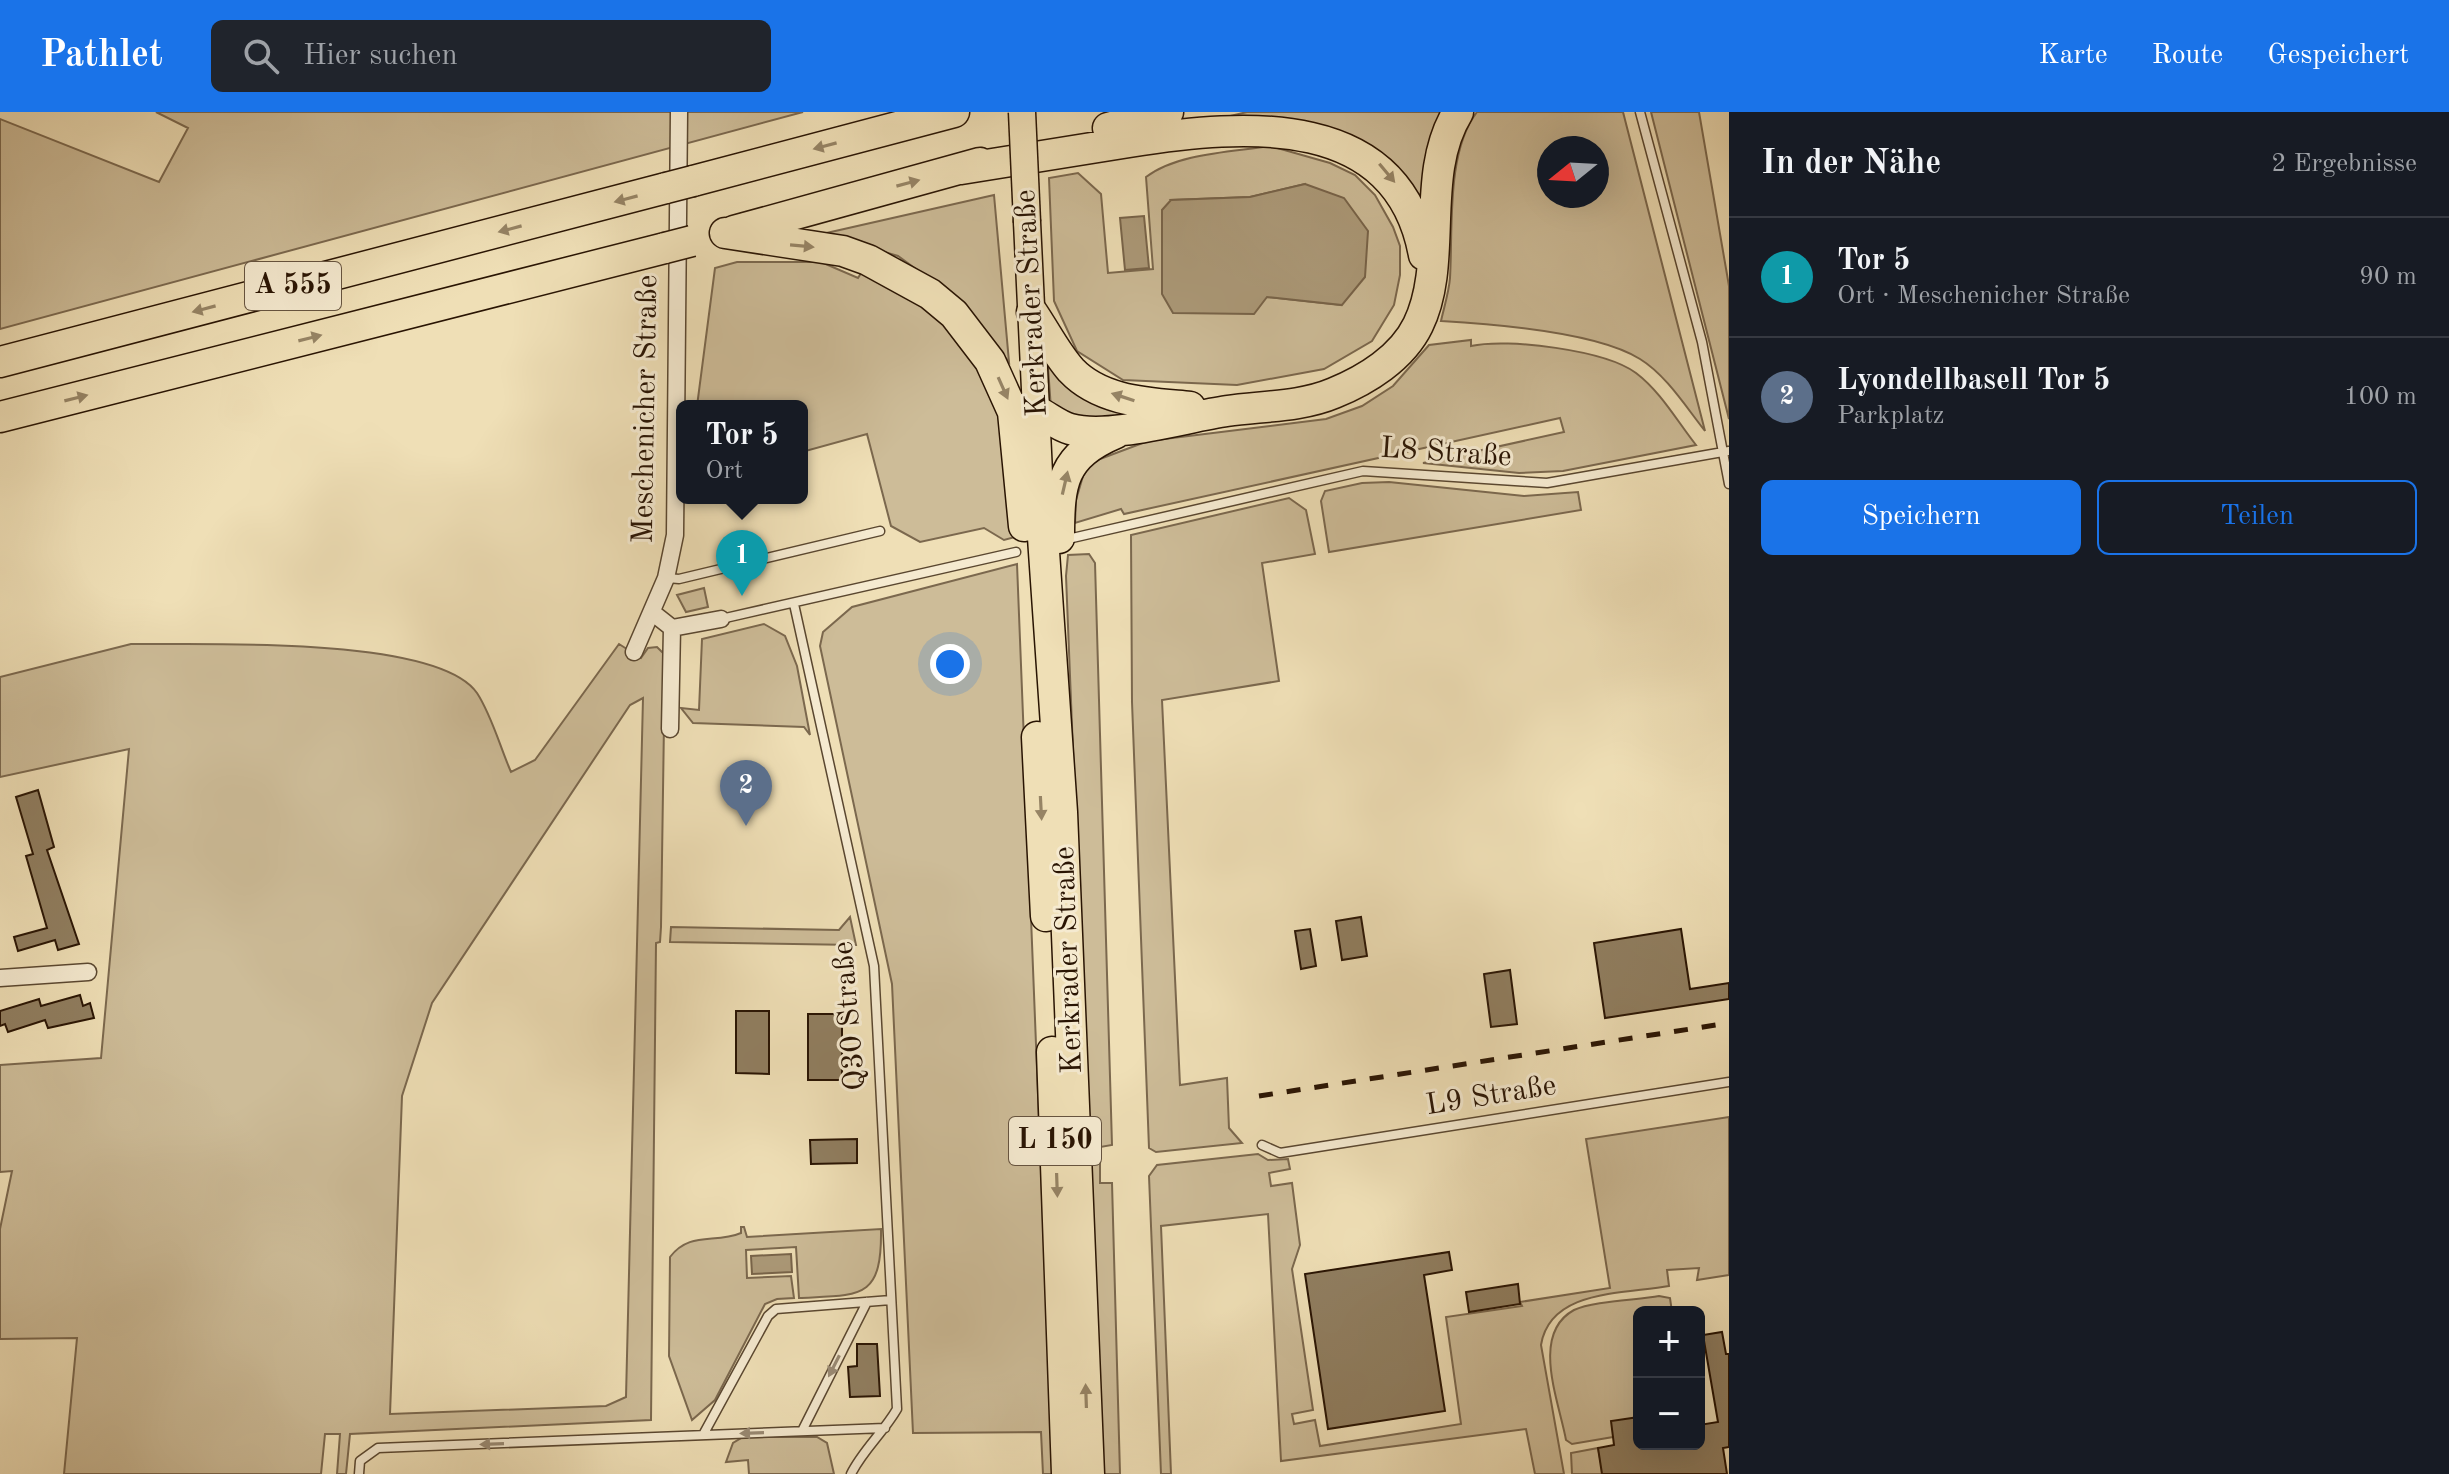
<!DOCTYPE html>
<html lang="de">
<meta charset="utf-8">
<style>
:root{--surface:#171b24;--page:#20242c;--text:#f1f3f6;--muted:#9ea1a6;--line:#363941;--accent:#1a73e8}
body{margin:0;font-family:"Old Standard TT",serif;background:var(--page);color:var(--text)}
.controls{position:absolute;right:24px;bottom:24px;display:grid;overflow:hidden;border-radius:12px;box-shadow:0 8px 32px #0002}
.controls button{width:72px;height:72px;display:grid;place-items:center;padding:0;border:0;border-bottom:2px solid var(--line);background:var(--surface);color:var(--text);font:40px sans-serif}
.compass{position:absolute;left:1537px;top:24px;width:72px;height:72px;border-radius:50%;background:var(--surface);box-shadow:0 8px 32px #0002;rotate:252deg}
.you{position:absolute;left:950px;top:552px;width:28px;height:28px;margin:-20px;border:6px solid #fff;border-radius:50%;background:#1a73e8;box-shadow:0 0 0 12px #1a73e833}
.badge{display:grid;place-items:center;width:52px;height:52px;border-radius:50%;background:var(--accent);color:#fff;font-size:26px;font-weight:700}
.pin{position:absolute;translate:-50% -66px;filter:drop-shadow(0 2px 4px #0008)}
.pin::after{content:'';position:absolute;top:42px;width:28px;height:24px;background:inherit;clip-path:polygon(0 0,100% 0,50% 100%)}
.popup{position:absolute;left:676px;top:288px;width:132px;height:104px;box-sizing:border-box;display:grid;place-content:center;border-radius:12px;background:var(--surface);filter:drop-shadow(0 2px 6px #0005);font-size:26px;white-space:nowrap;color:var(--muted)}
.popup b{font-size:30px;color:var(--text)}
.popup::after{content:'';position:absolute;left:50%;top:100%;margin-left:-16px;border:16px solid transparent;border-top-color:var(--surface)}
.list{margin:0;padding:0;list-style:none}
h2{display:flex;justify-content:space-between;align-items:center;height:104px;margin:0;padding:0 32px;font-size:34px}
h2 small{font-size:26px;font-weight:400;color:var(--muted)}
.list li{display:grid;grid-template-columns:52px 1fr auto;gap:24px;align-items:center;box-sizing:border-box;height:120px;padding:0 32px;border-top:2px solid var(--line)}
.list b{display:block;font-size:30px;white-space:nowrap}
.list p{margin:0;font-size:26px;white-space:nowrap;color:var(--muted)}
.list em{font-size:26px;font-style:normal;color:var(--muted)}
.actions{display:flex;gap:16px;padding:24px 32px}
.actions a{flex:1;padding:18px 0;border:2px solid var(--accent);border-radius:12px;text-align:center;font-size:28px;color:var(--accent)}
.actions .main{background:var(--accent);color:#fff}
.icon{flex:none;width:44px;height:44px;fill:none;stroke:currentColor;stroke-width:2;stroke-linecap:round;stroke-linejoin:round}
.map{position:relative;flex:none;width:1729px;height:1362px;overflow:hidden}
header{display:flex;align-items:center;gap:48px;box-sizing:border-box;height:112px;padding:0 40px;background:var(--accent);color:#fff}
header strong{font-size:38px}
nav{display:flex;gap:44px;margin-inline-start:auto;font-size:28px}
.search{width:560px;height:72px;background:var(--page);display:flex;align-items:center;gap:20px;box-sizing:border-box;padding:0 28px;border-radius:12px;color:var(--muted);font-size:30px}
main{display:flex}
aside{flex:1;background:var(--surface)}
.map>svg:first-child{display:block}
</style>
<header>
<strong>Pathlet</strong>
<div class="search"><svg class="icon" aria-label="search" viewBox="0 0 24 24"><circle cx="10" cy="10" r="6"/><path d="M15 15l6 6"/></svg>Hier suchen</div>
<nav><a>Karte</a><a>Route</a><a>Gespeichert</a></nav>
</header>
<main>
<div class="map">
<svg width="1729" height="1362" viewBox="0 0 1729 1362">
<rect width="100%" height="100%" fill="#efdfb6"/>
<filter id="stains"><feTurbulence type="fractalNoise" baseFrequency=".0025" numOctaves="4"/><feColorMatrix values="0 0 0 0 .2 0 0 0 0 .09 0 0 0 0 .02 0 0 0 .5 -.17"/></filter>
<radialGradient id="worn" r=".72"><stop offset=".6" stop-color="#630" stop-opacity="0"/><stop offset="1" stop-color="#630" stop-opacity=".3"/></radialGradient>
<path fill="#cdbc98" stroke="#7b684e" stroke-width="2" fill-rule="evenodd" d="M156,0H803L0,217V7L159,70L188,16Z
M1247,0H1450L1428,109L1400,63L1201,11Z
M1477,0H1623L1705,319C1686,295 1666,263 1640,247C1597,220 1493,212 1441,209C1444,195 1449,180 1450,166C1453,117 1446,40 1477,0ZM1549,36H1597V84H1549Z
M1651,0H1699L1729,174V307Z
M1270,34L1330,51L1355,63L1375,83L1393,115L1400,134V163L1394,193L1372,229L1324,257L1237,273L1123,268L1077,239L1054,189L1049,66L1078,61L1101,82L1108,161L1153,157L1146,65C1177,41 1232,40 1270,34ZM1305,72L1341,193L1267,185L1171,88L1250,85Z
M994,83L1009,250L950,182L898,144L822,122Z
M737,150H821L858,166L863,158L932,194L977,247L1006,314L1015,425L1004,428L984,416L920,430L891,414L867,322L802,340V294H697L715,156Z
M1471,228V234C1508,226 1605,238 1636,261C1661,280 1677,309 1696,333L1563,359L1519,361L1423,351L1564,320L1560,306L1124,402L1121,397L1075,411L1076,388L1083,364L1090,353L1100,347L1148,329L1326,307L1362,294L1393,274L1429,233Z
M1048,255L1049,254L1143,302L1096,312L1051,297Z
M1389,370L1524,384L1578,380L1581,398L1329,440L1321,389L1325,379L1362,371Z
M1289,386L1306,398L1315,442L1262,451L1279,569L1162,588L1180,973L1227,966L1229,1016L1242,1031L1156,1040L1149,1036L1132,590L1131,423Z
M1089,442L1095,451L1112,1033L1100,1035V1071H1112L1120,1362H1102L1066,464L1068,443Z
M1017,452L1053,1362H1043L1041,1320L913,1321L892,872L820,534L823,520L852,495Z
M704,476L708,495L686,500L677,483Z
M764,512L785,524L797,554L810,623L804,615L693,611L681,596L699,598L702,527Z
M131,532C200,533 437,523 477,581C492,604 500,635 511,660L535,648L619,532L641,546L648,536L657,535L665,543L661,815L660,830L656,831L651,1308L350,1322L346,1362H337L340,1322H325L321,1362H64L77,1226L0,1227V1117L12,1059L0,1060V953L101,946L129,637L0,665V565ZM643,586L626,1285L606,1294L390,1302L402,984L432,891L630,593Z
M850,805L856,833L670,830L671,815L839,818Z
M1729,1005V1163L1697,1168L1699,1156L1667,1158L1669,1174C1624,1182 1550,1177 1541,1233L1564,1362H1535L1526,1317L1281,1349L1268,1102L1161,1114L1171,1362H1161L1149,1064L1157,1053L1258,1042L1268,1048L1288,1047L1290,1057L1269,1061L1271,1074L1292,1071L1300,1133L1292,1157L1313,1298L1292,1302L1294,1312L1315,1308L1320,1334L1461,1312L1446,1205L1522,1194L1520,1190L1610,1176L1586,1027Z
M741,1115H744L747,1125L881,1117C882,1188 861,1183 799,1186L796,1135L746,1138L747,1166L791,1164L794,1186L777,1187L765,1192L715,1288L692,1308L669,1244L670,1145C690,1119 714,1132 741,1121Z
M1659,1184L1670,1186L1672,1200H1639V1305L1613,1325L1572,1332L1566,1328C1559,1289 1530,1222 1574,1198C1593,1189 1637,1188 1659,1184Z
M743,1325H817L827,1331L834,1362H749L748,1348L726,1350L733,1331Z
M1598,1336L1603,1362H1572L1571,1341Z"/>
<path fill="#ac9a79" stroke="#78644a" stroke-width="2" d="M1305,72L1344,86L1368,119L1365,165L1342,193L1267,185L1254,202L1173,201L1162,182V98L1171,88L1250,85Z
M1144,104L1149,156L1125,158L1120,106Z
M791,1142L792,1160L752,1162L751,1144Z"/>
<path fill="#907e60" stroke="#291403" stroke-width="2" d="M38,678L54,735L47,738L79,832L58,838L55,828L18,839L14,825L47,816L26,744L33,742L16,685Z
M1361,805L1367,844L1342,848L1336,809Z
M1310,817L1316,854L1301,857L1295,819Z
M1681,817L1690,877L1729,871V887L1605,906L1594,831Z
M1510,858L1517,912L1491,915L1484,862Z
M80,883L83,894L90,891L94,906L48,916L45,908L8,920L5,912L0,914V899L39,887L41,894Z
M736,899H769V962L736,961Z
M808,902H842V968H808Z
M857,1027V1051L811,1052L810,1028Z
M1449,1140L1452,1158L1424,1163L1445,1299L1328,1317L1305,1162Z
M1518,1172L1520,1192L1469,1200L1466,1180Z
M1722,1220L1726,1242H1729V1335L1723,1336L1727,1362H1602L1598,1336L1614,1333L1611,1309L1639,1305V1332H1699V1313L1718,1310L1703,1223Z
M857,1232H877L880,1284L850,1285L848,1255L857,1254Z"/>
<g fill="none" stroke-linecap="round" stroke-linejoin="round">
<defs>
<path id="lane" d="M1640,0L1702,230L1729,372
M1068,427L1363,359L1547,371L1729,339
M667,466L679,467L880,419
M794,492L874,854L897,1297C883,1321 863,1338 851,1362
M721,507L1016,440
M1262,1033L1280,1041L1729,970
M802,1319L867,1190
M703,1323L768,1204L776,1197L891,1188
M359,1362L360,1349L378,1336L885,1316"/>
<path id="street" d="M653,501L672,516L670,617
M672,516L721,507
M634,540L666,466L675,423L679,0
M0,866L88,860"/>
<path id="primary" d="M1027,110L1040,382"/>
<path id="highway" d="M1108,16L1168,0
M961,57C1017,48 1073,39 1129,30C1247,11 1398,0 1424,143
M693,69L954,0
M734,119L980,51
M725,121L843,139L868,148L930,182L954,202L990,249L1013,300L1024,414
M1032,200C1045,219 1056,241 1071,258C1101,290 1150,291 1190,295
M0,250L666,76
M1038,300C1048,305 1059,314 1070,317C1110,328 1185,305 1227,299C1262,294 1301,295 1334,281C1366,268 1402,246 1418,213C1449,150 1419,63 1458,0
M0,305L665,136
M1040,382L1062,700L1089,1362
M1059,426C1059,370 1062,344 1116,321
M1037,625L1046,804
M1052,940L1067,1362"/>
</defs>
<use href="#lane" stroke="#5a4730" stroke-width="11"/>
<use href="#street" stroke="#5a4730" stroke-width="19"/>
<use href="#primary" stroke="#291403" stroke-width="29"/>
<use href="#highway" stroke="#291403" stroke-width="33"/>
<use href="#lane" stroke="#f5ead0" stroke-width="8"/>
<use href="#street" stroke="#f5ead0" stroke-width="16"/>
<use href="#primary" stroke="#efdfb6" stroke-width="26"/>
<use href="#highway" stroke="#efdfb6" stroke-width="30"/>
<path stroke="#291403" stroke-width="5" stroke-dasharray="14 14" stroke-linecap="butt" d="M1259,984L1729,911"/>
<defs>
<path id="primary-bridge" d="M1022,0L1027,110"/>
<path id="highway-bridge" d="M666,76L693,69
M665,136L692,129"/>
</defs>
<use href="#primary-bridge" stroke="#291403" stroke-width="29" stroke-linecap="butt"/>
<use href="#highway-bridge" stroke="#291403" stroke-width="33" stroke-linecap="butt"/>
<use href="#primary-bridge" stroke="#efdfb6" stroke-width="26"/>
<use href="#highway-bridge" stroke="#efdfb6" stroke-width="30"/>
</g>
<defs><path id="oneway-solid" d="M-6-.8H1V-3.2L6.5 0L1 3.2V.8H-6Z" transform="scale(2)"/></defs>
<g fill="#968465">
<use href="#oneway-solid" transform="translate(825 34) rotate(165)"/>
<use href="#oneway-solid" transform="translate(1387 61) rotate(50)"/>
<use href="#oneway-solid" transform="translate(908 71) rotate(-15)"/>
<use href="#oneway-solid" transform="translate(626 87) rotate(165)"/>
<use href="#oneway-solid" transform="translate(510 117) rotate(165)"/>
<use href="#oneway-solid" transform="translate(802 134) rotate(5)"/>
<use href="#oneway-solid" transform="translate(204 197) rotate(165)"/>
<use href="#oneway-solid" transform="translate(310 226) rotate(-14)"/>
<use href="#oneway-solid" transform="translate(1003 276) rotate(66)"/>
<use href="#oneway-solid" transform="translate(1123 285) rotate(-162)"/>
<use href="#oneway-solid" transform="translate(76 286) rotate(-14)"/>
<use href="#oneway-solid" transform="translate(1065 371) rotate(-77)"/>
<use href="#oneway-solid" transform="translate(1041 696) rotate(87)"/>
<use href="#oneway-solid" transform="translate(1057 1073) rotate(88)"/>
<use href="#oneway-solid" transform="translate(1086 1284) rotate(-92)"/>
</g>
<g fill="#998a74">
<use href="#oneway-solid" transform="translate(834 1254) rotate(117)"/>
<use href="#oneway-solid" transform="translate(752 1321) rotate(178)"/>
<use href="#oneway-solid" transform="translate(492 1332) rotate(178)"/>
</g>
<g text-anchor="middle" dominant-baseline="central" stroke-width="6" stroke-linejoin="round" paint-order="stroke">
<g fill="#f5ead0" stroke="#665440" stroke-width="2">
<rect x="245" y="150" width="96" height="48" rx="6"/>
<rect x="1009" y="1005" width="92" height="48" rx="6"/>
</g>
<g font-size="28" font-weight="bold" fill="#291403">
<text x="293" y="174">A 555</text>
<text x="1055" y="1029">L 150</text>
</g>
<g font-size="30" fill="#291403" stroke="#f5ead0">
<text transform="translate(1032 191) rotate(-93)">Kerkrader Straße</text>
<text transform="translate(646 297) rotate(-89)">Meschenicher Straße</text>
<text transform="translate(1446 341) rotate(4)">L8 Straße</text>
<text transform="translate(1069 848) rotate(-92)">Kerkrader Straße</text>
<text transform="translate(850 904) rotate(-95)">Q30 Straße</text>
<text transform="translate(1491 984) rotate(-9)">L9 Straße</text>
</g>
</g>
<rect width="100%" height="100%" filter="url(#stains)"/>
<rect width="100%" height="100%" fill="url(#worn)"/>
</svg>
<div class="controls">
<button>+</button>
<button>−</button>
</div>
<svg class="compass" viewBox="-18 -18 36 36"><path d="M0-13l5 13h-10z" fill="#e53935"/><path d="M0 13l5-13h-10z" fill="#9ea1a6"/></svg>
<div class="you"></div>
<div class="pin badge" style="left:742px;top:484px;background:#0f9aa8">1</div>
<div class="popup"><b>Tor 5</b>Ort</div>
<div class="pin badge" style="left:746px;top:714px;background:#5c6f8a">2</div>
</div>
<aside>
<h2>In der Nähe<small>2 Ergebnisse</small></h2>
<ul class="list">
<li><span class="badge" style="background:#0f9aa8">1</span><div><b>Tor 5</b><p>Ort · Meschenicher Straße</p></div><em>90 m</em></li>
<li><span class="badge" style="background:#5c6f8a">2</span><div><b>Lyondellbasell Tor 5</b><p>Parkplatz</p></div><em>100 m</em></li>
</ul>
<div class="actions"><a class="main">Speichern</a><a>Teilen</a></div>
</aside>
</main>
